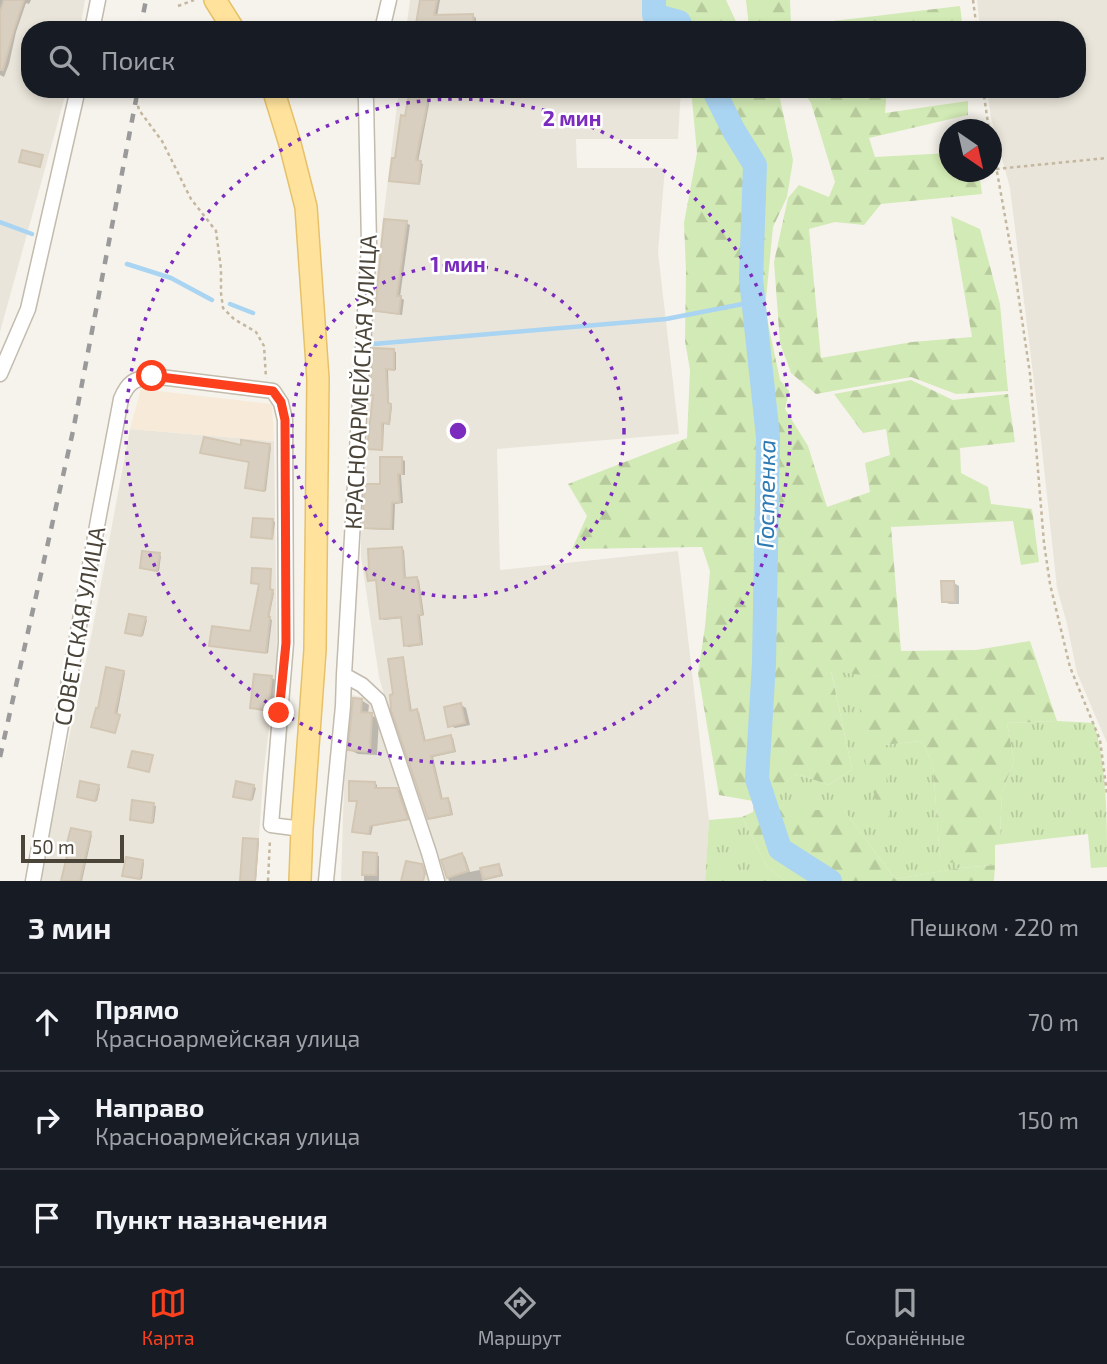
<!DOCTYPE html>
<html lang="ru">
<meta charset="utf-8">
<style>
:root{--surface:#171b24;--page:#20242c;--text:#f1f3f6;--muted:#9ea1a6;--line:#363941;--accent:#fc3f1d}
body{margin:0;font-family:"Exo 2",sans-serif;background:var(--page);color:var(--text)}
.compass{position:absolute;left:939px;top:119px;width:63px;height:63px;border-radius:50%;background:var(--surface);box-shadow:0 4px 10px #0003;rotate:146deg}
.scale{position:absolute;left:21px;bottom:18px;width:103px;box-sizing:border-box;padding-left:7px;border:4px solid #4b4439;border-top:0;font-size:19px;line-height:24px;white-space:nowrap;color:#4b4439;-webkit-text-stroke:5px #fff;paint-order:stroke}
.stop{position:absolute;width:21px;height:21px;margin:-16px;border:5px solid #fc3f1d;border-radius:50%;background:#fff}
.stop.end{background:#fc3f1d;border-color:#fff;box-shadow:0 2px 7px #0008}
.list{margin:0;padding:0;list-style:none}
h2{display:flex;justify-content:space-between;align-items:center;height:91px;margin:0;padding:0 28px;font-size:30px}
h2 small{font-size:23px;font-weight:400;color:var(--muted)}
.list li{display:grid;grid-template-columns:46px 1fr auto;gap:21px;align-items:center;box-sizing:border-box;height:98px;padding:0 28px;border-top:2px solid var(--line)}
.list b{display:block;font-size:26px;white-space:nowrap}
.list p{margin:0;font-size:23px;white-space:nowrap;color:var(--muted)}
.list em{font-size:23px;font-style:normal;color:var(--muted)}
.icon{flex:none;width:38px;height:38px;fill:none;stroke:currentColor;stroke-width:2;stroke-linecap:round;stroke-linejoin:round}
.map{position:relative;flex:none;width:1107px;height:881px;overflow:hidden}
.search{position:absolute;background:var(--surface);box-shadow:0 4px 10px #0003;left:21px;right:21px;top:21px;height:77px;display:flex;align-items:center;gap:18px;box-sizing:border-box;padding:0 24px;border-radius:28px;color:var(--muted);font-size:26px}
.sheet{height:385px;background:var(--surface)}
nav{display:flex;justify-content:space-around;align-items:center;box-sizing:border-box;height:98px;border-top:2px solid var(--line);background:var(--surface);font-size:19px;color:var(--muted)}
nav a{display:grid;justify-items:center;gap:4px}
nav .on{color:var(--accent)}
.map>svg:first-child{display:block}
</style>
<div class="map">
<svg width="1107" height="881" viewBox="0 0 1107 881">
<defs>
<pattern id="grass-tufts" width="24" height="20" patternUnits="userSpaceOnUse" patternTransform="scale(1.75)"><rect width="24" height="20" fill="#d2eab5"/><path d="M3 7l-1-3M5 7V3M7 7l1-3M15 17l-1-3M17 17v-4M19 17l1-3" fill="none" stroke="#b6ca9c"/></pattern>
<pattern id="forest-firs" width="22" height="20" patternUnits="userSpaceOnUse" patternTransform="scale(1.75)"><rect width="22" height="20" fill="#d2eab5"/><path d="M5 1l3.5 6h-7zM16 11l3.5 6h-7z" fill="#b6ca9c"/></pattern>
</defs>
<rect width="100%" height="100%" fill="#f6f3ec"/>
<path fill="#eae5da" d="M0,0H85L80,30H30V89H67L0,332Z
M410,0H646L647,17L661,30H406Z
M977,0H1107V743L1077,673L1067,624L1057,588L1039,422L1010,188L991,118L987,89H1077V30H980Z
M399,89H681L678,139H576L577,168H665L658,252L679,434L497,449L500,570L678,551L709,820L705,881H444L402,758L379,677L361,557V506L367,350Z
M130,429L274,441L277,661L263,778L256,881H38L92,632Z
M347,694L370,699L428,858L430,881H341Z"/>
<path fill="#f7ead8" d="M141,389L272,404L274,441L130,429Z"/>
<path fill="url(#grass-tufts)" d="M831,670L879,677L884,771V745L922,741L933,765L940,860L1000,836L1002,792L1014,761L1007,723L1057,721L1094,723C1107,768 1107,820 1107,867L1091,868L1088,834L995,845V865L960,868L895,879L844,810H773L767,794L797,774L829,785L852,769Z
M742,817L767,867L786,881H705L709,820Z"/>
<path fill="url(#forest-firs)" d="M647,0H726L740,30H663L646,19Z
M746,0H790L791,26L960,6L963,30H751L749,27Z
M691,89H778L793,160L787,197L773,227L765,309L780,380L789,391L785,409L808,446L827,507L870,492L865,463L890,455L886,429L863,433L834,394L911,380L953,400L1008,394L1015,442L960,448L961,473L988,487L991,504L1032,509L1039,562L1021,565L1013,521L891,527L901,651L976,650L1030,641L1057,721L1007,723L1014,761L1002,792L1000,836C982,852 965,868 940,861L933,765L922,741L884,745L891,844L888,843L866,766L858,692L878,677L831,671L852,769L829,785L797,774L768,794L773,810H844L895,879L960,868L995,865L994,881H786L767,867L742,817L753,812V801L719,795L698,673L705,627L710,571L702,547L572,549L587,516L568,484L687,438L690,370L685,341L686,271L684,223L697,153Z
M802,89H887L885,113L968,101V115L869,138L875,157L949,153L950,172H979L982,194L881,204L864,225L835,222L809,229L821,358L912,342L972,337L951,216L980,229L1000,304L1008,391L956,394L911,377L816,394L791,373L780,343L774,262L788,198L799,185L829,197L835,182L811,103Z"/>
<path fill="#0003" d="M0,0H31L29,4L26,3L16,32L9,64L4,77L0,75Z
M422,0H440L437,17L473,16L476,18V30H417Z
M412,89H432L418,162L423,164L420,184L393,181Z
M406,223L410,225L400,297L404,300L402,315L380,312L377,310Z
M394,351L396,352V370L388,369L389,405L392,406L390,424L384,423L383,450H370L369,448L375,396L372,394Z
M269,446L271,447L266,491L248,488L251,462L242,447Z
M401,459L405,461V475H401L403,503L395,504L394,530L367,529L364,527L382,486Z
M273,521L275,522L273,539L253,537Z
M402,549L404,550L406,580L417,579L419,580L424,615L420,616L423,645L408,647L406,645L403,618L384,620L381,618L377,580H369Z
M159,555L161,556L159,571L141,568Z
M253,570L269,571L268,598H271L272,591L274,593L269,618L272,620L268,653L213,646L211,645L214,628L251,633L260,584L253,582Z
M954,583L959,586V604H949L943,601Z
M145,619L147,620L143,636L129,633Z
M402,659L404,660L412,712L417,711L419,712L426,742L450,737L453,738L456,752L433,757L443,800L450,801L453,815L432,819L429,818L395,696Z
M123,672L125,673L117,715L95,727Z
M272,678L277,681L273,712L257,710L252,707Z
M361,700L369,705L368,714L379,719L377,755L358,754L350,750Z
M461,705L466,708L470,725L455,728L449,725Z
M375,783L377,785V790L397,789L400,791L409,820L373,826L371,835L357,833L354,831L358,801L351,800Z
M98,787L100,788L97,801L81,798Z
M254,787L256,788L253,800L236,797Z
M134,802L156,806L154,823L133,820Z
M90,834L92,835L82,881H63Z
M257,841L259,842L256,881H242Z
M364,854L379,856V881H364Z
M462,855L465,857L470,872L498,866L501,868L503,876L481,881H449L443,862Z
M143,861L144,863L142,879L126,876Z"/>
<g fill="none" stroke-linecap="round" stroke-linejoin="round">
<path stroke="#a9d4f2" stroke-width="4.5" d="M0,222L32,234
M127,264L171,278L212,300
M230,304L253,313
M373,344L666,319L753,302"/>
<path stroke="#a9d4f2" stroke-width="24" d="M654,0V15L679,22L683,30
M713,89L734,131L755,165L751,279L768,437L764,663L757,779L780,849L830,881"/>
</g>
<path fill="#d8cfc1" stroke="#d3c7b4" stroke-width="2" d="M4,0H24L14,30L3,70H0V12Z
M420,0H437L434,15L473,14L474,30H415Z
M410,89H430L416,160L421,161L419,184L389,181L392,158H395L401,115L405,116Z
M22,150L43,155L40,167L19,162Z
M384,219L407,221L397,296H401L399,314L375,311Z
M373,348L394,349V370L386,369L388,403L391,404L389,424L382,423V450L367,449L373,395H370Z
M204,437L241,445V440L270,444L264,491L245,488L249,462L200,453Z
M380,457H402V474H398L400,502L392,503L391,529L362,528L365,484H380Z
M253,518L273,519L272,539L251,537Z
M402,547L404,578L417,577L422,615H418L421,644L404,646L401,617L380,619L376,580L368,581L366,570L369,569L368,549Z
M142,551L160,553L157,571L140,568Z
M252,568L271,569L270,589L273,590L268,617H270L266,653L209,646L212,626L250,631L259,584L251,583Z
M941,581H954L955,602H942Z
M129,614L146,617L141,636L125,633Z
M403,657L410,711L417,709L424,741L451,735L454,751L431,756L441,799L448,798L451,814L428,819L391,710L390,695L393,694L388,659Z
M106,667L124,671L115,713L120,715L115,733L91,727L96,708H98Z
M254,674L272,676L268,710L250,708Z
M353,698L362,699L361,712L372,713L370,752L348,750Z
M461,703L465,723L448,727L444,707Z
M132,751L153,755L149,772L128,767Z
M80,781L99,785L95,801L77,797Z
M236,781L254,785L251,800L233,797Z
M349,781L375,782V788H397L408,819L370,826L369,834L352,832L357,801H349Z
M132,800L154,803L152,823L130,820Z
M71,828L91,832L80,881H61L69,847L66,846Z
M243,838L258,839L255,881H240Z
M363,852L377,853L376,875H362Z
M462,853L468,871L447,878L441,860Z
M126,857L143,860L140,879L122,876Z
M406,861L422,864L425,873L423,881H401Z
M499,864L501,875L483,879L480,868Z"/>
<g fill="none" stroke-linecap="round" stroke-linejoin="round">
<defs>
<path id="minor" d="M92,30L98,0
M382,30L389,0
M365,89L366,101L369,244L344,675L362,685L378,700L429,853L437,881
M0,374L28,309L78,89
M33,881L99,515L121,399C128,382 134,379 152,376L273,391L281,403L285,420L286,643L271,825L302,829
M326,881L343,706L344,675"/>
<path id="primary" d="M215,0L234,30
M273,89L290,144L306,207L318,379L315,650L302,829L300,881"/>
</defs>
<use href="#minor" stroke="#c2bbae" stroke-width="17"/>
<use href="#primary" stroke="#e6c16a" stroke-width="24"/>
<path stroke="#c4b79f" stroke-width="2.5" stroke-dasharray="3.5 3.5" stroke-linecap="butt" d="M973,0L977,30
M178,6L194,0
M107,23L112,30
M127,89L136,97L139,110L162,141L191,199L216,231L221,269V293L223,308L234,319L256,332L264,346L266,378
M983,89L989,130
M992,144L1015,272L1030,374L1044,543L1050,584L1070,667L1100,740L1107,794
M996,169L1107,158
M268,881L270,839"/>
<use href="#minor" stroke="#fff" stroke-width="14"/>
<use href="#primary" stroke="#ffe39c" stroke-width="21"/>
<path stroke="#9a9a9a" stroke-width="4.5" stroke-dasharray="9 9" stroke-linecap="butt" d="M140,30L146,0
M0,757L73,431L138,89"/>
</g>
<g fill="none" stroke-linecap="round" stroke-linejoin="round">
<path stroke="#fc3f1d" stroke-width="9" d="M152,376L273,391L281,402L285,420L286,643L279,713"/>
</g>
<g fill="none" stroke="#7b2cbf" stroke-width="3.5" stroke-dasharray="3.5 7">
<circle cx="458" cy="431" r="166"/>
<circle cx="458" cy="431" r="332"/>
</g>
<g text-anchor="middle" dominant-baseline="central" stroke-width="5" stroke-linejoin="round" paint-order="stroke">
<g font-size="23" fill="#4b4439" stroke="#fff">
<text transform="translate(360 382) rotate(-87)">КРАСНОАРМЕЙСКАЯ УЛИЦА</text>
<text transform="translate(79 626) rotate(-80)">СОВЕТСКАЯ УЛИЦА</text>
</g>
<g font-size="24" font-style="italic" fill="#2e7ab2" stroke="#fff">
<text transform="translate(765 494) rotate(-89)">Гостенка</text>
</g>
</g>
<circle cx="458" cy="431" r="10" fill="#7b2cbf" stroke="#fff" stroke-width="3.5"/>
<g font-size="21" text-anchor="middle" font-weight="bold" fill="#7b2cbf" stroke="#fff" stroke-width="5" stroke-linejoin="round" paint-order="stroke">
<text x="572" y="126">2 мин</text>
<text x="458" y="272">1 мин</text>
</g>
</svg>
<svg class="compass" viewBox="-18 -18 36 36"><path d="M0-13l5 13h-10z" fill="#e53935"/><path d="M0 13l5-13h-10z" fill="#9ea1a6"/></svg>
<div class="scale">50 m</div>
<div class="stop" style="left:152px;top:376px"></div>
<div class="stop end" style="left:279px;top:713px"></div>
<div class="search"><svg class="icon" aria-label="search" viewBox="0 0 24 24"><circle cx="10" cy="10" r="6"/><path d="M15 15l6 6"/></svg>Поиск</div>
</div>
<section class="sheet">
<h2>3 мин<small>Пешком · 220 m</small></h2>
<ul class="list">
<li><svg class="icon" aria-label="ahead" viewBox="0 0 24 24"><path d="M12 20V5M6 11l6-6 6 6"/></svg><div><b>Прямо</b><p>Красноармейская улица</p></div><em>70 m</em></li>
<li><svg class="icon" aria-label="right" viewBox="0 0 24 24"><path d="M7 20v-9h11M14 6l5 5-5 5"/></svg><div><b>Направо</b><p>Красноармейская улица</p></div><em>150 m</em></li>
<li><svg class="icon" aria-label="arrive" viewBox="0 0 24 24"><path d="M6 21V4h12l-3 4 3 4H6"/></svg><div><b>Пункт назначения</b></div></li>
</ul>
</section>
<nav>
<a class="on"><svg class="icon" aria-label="map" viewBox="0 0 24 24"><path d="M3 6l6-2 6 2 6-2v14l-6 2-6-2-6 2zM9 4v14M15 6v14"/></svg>Карта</a>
<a><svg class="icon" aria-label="directions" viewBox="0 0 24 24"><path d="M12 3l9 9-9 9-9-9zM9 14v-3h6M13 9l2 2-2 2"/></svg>Маршрут</a>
<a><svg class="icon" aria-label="saved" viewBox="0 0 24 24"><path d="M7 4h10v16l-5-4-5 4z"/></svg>Сохранённые</a>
</nav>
